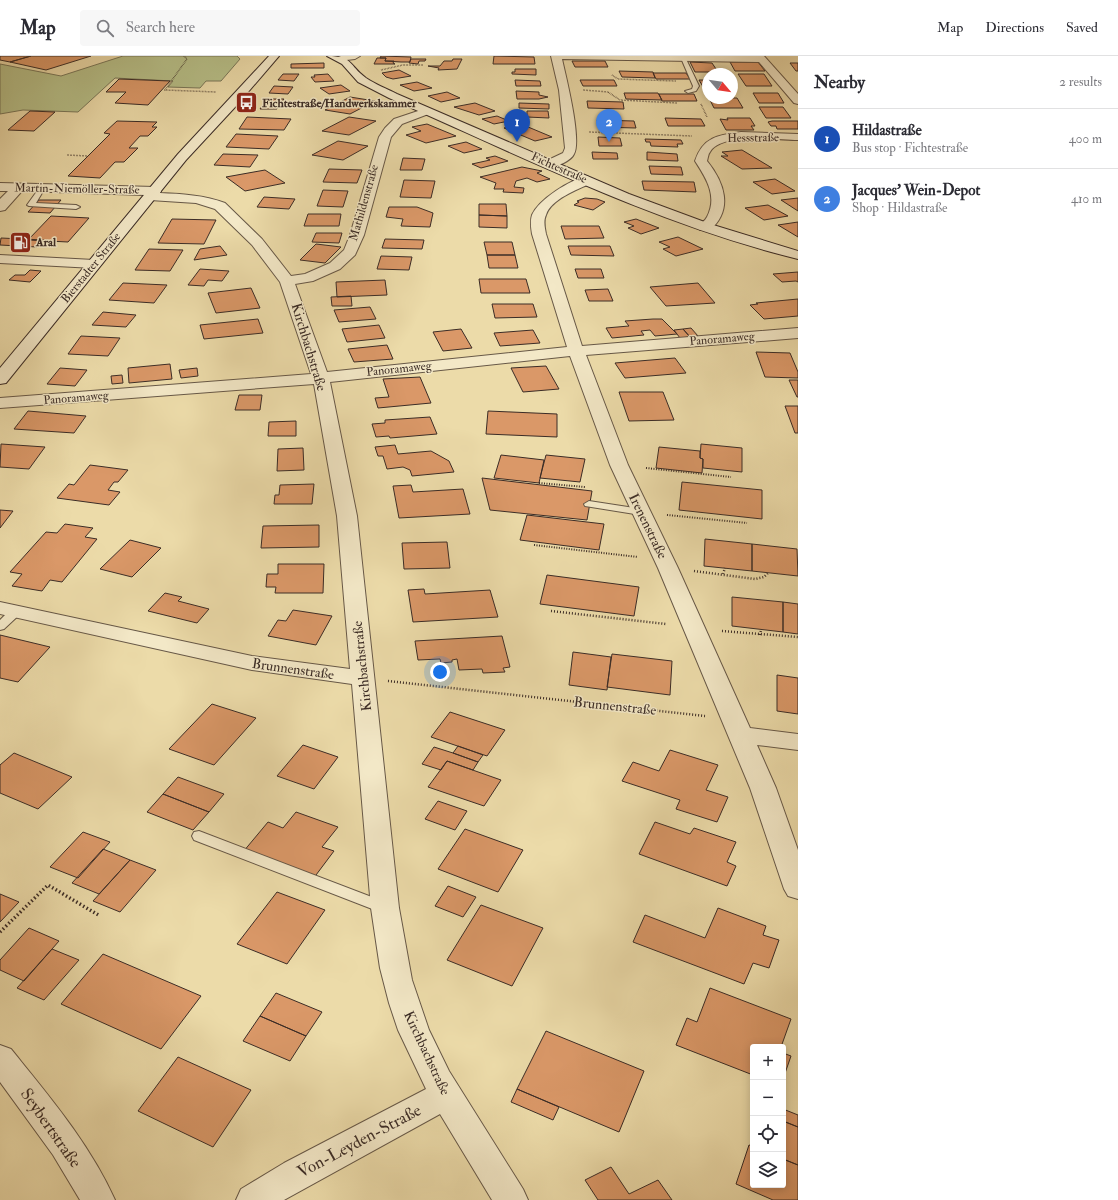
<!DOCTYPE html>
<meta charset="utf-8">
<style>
:root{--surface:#fff;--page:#f7f7f7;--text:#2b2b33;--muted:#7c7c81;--line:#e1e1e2;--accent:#0f766e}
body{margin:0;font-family:"IM FELL Double Pica",serif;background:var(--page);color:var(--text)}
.controls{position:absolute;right:12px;bottom:12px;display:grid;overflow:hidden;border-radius:4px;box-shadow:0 2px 10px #0003}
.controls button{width:36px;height:36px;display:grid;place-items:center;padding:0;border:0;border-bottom:1px solid var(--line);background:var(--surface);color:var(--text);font:20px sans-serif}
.compass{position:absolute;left:702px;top:12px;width:36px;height:36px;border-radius:50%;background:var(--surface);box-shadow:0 2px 10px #0003;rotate:119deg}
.you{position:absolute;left:440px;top:616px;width:14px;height:14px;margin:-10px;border:3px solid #fff;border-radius:50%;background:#1a73e8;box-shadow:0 0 0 6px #1a73e833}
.badge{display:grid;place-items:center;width:26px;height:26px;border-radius:50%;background:var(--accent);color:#fff;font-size:13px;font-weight:700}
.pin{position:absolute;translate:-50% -33px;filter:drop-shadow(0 1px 2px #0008)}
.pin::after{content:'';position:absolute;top:21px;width:14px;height:12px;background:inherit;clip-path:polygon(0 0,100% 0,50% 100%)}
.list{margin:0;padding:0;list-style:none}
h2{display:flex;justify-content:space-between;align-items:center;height:52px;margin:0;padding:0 16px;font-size:17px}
h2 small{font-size:13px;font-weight:400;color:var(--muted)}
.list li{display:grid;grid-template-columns:26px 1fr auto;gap:12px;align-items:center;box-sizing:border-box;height:60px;padding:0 16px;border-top:1px solid var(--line)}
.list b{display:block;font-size:15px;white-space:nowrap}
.list p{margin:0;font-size:13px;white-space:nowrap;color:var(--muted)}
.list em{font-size:13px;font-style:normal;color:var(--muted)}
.icon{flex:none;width:22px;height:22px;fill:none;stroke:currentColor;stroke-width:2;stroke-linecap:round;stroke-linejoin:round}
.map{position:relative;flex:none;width:798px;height:1144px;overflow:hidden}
header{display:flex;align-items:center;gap:24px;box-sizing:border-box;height:56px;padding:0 20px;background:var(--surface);border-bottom:1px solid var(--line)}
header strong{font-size:19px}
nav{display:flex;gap:22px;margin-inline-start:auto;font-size:14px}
.search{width:280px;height:36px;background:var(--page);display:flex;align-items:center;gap:10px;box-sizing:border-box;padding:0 14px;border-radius:4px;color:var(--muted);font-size:15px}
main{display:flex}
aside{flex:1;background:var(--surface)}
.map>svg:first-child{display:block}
</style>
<header>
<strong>Map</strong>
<div class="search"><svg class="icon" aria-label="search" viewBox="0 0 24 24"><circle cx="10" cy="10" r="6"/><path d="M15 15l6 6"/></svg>Search here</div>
<nav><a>Map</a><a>Directions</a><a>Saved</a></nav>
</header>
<main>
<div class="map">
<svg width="798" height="1144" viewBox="0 0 798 1144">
<rect width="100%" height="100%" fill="#ecdba9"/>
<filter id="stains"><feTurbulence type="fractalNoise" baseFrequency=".005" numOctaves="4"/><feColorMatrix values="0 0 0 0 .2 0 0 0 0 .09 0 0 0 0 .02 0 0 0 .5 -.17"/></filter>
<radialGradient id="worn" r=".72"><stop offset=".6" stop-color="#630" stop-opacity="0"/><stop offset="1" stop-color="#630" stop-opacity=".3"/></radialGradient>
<path fill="#b7c089" stroke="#797658" d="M123,0H237L240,3L221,25H206L200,32L168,31L173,25L115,22L78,56L23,54L0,58V8L61,20Z"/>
<path fill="#da9868" stroke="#3b2c26" d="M0,0H31L10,6L0,4Z
M31,0H91L46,14L10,6Z
M381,0L411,1L410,6H401L385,5L386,2H380Z
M494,0L534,1L535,8H493Z
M377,2H386L385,5H394L393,7L395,8H374Z
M411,3H426L425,5H419L418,8L409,7Z
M453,3H462L457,13L438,14L439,12L428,10H440L444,5H452Z
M572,5H605L608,11H575Z
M690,6L712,7L718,16H695Z
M730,6H758L765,15H735Z
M324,7V12H291V8Z
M790,7H798V15H796Z
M515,13H536V19L512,18V16H515Z
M399,14L411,20L393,23L386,21L382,17Z
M619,15L653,16L655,22L622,21Z
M653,17H686L690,23H656Z
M283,18H299L294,25L278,24Z
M328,18L334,25L315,26L311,21H315L314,19Z
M738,18H764L772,30H746Z
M119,23L170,25L148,49L115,47L126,36H106Z
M515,24L540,25L541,30H516Z
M580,24H614L617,30H583Z
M699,24H708V35L705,34Z
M417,26L432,32L414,35L400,29Z
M341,29L350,35L329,38L320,32Z
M274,30L293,31L288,38L269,37Z
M516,35L539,36V39L548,41L539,43H517Z
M447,36L460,42L441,46L428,40Z
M624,37H658L662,44L626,43Z
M753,37H778L784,47H759Z
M659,38H694L697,45H662Z
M350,41L375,45L350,58L325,54Z
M709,42H737L743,52H714Z
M267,43H284L277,53H260Z
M587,45L623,46L624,53L588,52Z
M475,47L495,55L479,59L454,51Z
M519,47L549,48V53L519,52Z
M759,51H783L791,62H766Z
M30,55L55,56L34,75L8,74Z
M527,55H548L549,62L527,61Z
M497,60L509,65L494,68L482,63Z
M247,61L291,63L284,74L239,73Z
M349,61L376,65L349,79L322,75Z
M665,62L701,63L705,70H668Z
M727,62H750L755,70H751L754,74H726L720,63L728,64Z
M597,64L634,65L636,72L598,71Z
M117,65L157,66L152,71H157L148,80H140L129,92H138L124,106H115L100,122L68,120L110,78L104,77Z
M772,65H798V73H777L776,70H771L768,66Z
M427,68L456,80L426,87L406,79L421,75L412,71Z
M521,68L552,81L535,85L504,72Z
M236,78L278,80L269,93L226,91Z
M598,81L620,82L622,90H599Z
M645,83L681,84L683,88H677L678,91L651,90L650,86H646Z
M338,85L368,90L343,104L312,99Z
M466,86L482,93L464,97L448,90Z
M742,94L772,112L742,113L721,100H728L722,96Z
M592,96L617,97L618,103H593Z
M647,96L677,98L678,105L647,104Z
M223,98L258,99L250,111L214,109Z
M495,100L508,105L481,112L472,108L490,104L486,102Z
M403,102L425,103L422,114H400Z
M649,110L681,111L683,119L651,118Z
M522,111L542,115L537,117L550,123L537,126L527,122L516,125L514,131L524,132L523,137L503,136L504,133H494L496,127L480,121Z
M329,113L362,114L357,127L323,126Z
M265,114L285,127L245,135L226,121Z
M775,123L795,135L772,138L753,126Z
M404,124L435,125L431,142L400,141Z
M642,125L694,126L696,136L644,134Z
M323,134L348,135L343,151L317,150Z
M264,141L295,143L289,153L257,151Z
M585,142L597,143L605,146L593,154L574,149L579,146L577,145Z
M798,142V155L781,144Z
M39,144H61L50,157L28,156Z
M479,148H506L507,160L479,159Z
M768,149L788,160L764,164L745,152Z
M389,151H417L433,157L430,171L401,170L403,163L386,161Z
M308,158H341L339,170H304Z
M479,159L507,160V172L479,171Z
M51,160L89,162L68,186L28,184Z
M172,163L216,164L204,188L158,187Z
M636,163L659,172L641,178L628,172L634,170L624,166Z
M798,166V181L778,169Z
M561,170H599L604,182L565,183Z
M316,177H342L339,187L312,186Z
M678,181L703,193L676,200L663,193L670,191L659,186Z
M1,182L44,184L37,191L0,189Z
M385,183L424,184L422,193L382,192Z
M484,186H512L515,199H487Z
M316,188L341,191L325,207L300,204Z
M220,190L227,199L194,204L200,193Z
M568,190H610L614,200L571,199Z
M149,193L183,194L170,215L135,214Z
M487,199H515L518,212H489Z
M381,200L412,201L409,214L377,213Z
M200,213L229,215L222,225L208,224L204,230L188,229Z
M575,213H601L604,222H578Z
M30,214L41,215L30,226L9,224L15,219H25Z
M798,216V226L796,225L782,226L773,218Z
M479,223H526L530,237H481Z
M385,224L387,239L337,241L336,226Z
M123,227L167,229L154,247L109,244Z
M698,227L715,247L666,250L650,231Z
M251,232L260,252L216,257L208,237Z
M608,233L613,245H589L585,234Z
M351,240L352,250H332L331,241Z
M798,243V260L764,263L750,249L758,248L756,247Z
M492,248H533L537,261L495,262Z
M370,251L376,263L339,266L334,254Z
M103,256L136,259L126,271L92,269Z
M258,263L263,277L204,283L200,269Z
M653,263H662L677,278L655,280L650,274L641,275L644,279L612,282L606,272L629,270L625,265Z
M379,269L385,282L347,286L342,273Z
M691,272L698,280L690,281L683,273Z
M461,273L472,292L443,295L433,276Z
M683,273L690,281L680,282L674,274Z
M533,274L540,287L500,290L494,277Z
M81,280L120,282L108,300L68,298Z
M387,289L393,303L354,306L348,293Z
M756,296L790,297L798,316V322L765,321Z
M675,302L686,317L625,322L615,307Z
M170,308L172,323L129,327L128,312Z
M546,310L559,333L523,336L511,312Z
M60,312L87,314L75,330L47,328Z
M197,312L198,320L181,322L179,314Z
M122,319L123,327L112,328L111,320Z
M420,321L431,347L378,352L375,342L389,341L383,323Z
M789,324H798V341H797Z
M619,336H663L674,364L629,365Z
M239,339H262L260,354H235Z
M785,350H798V377H795Z
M28,355L86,360L74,377L14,373Z
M488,355L557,358V381L486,378Z
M430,361L437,378L390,382L389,380L376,381L372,368L385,367V364Z
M296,365V380H268L269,366Z
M1,388L45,391L29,413L0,411Z
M701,388L742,392V416L703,412V403L700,402Z
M395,389L398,398L431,395L449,405L454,416L412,420L410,414L403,411L387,413L383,400H378L375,391Z
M659,391L700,395V402L703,403L702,417L656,412Z
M303,392L304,414L277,415L278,393Z
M501,399L544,404L539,427L494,422Z
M546,399L585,403L580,426L540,422Z
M90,409L128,414L118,426H114L108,434L120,436L109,449L57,442L69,428L74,429Z
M482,422L592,435L587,464L490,454Z
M682,426L762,434V463L679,454Z
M314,428L312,448H274L275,439H279L280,429Z
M411,429L413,436L463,433L470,458L399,462L393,430Z
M0,454L13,455L0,472Z
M527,459L604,468L599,494L520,484Z
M65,468L93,472L85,481L97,483L62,526L50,524L42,535L12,530L22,518L10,516L46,476L57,477Z
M319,469V491L261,492L263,470Z
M705,483L752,488V515L704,510Z
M130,484L161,492L132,521L100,513Z
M447,486L450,512L404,513L402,487Z
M752,488L797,493L798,520L752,515Z
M278,508H324L323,537H275L276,531H266L267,518H278Z
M547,519L639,531L634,560L540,548Z
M424,533L425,538L490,534L498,561L413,566L408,534Z
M165,537L182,541L178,545L209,553L197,567L148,555Z
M732,541L783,546V576L732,570Z
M783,546L798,548V578L783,576Z
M293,554L332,560L316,589L268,580L278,564L286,565Z
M0,579L50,591L18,626L0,622Z
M502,580L510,611L503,612L505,616L483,617L482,613L459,614L457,603L452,604V606L441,607L440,603L418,604L415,585Z
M573,596L611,601L607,634L569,629Z
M612,598L672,605L670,639L607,631Z
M777,619L798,622V658L777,655Z
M212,648L256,662L214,709L169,693Z
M450,656L505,674L487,700L431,681Z
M303,689L338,701L314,733L277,720Z
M458,690L483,699L478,706L453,697Z
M434,691L453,697L478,706L473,714L447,705L441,714L422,708Z
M670,694L718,709L706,734L728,741L717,766L676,753L680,744L622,725L633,706L659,715Z
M14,697L72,721L38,753L0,737V709Z
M447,705L501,724L484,750L428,731Z
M178,721L224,738L209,756L163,738Z
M163,738L209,756L193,774L147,756Z
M438,745L467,755L455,774L425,763Z
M296,756L338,771L322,791L334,795L313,823L243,796L268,766L283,772Z
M655,766L690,778L694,772L736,786L727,806L736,810L727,830L639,798Z
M465,773L523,794L498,836L438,813Z
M83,776L110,786L78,822L50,811Z
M103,793L130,804L99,838L72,827Z
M130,804L156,814L120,856L93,845Z
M448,830L476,841L463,861L435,850Z
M277,836L325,854L287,908L237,888Z
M0,838L19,846L0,866Z
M481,849L543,872L512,930L447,904Z
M718,852L766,870L763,879L779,884L769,912L753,907L744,928L633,886L645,859L705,882Z
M29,872L59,885L24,925L0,914V904Z
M52,893L79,904L44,944L17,932Z
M103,898L201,940L161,993L61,948Z
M710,932L791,963L781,991H753V1019L676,989L687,962L697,966Z
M276,937L322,956L306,980L260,960Z
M260,960L306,980L290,1005L243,985Z
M546,975L644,1015L619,1076L517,1033Z
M783,997L791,1000L783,1023Z
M178,1001L251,1034L213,1091L138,1055Z
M517,1033L559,1051L553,1064L511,1046Z
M783,1053L798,1059V1071L783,1065Z
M783,1065L798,1071V1109L783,1103Z
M749,1089L753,1090V1129H783V1103L798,1109V1144H773L736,1128Z
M611,1111L629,1138L658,1124L672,1144H598L585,1124Z"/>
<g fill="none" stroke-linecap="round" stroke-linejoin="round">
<defs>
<path id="lane" d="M681,2L686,3L699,30L696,35L688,37L685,35L692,33L693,30Z
M42,130L45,132L36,147L76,149L80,151L76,153L29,150L27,149L40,131Z
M589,445L641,453L646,456L641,459L585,450L584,448Z
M15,552L19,553L21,556L19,559L4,573L0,574V564L11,553Z
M199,775L390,848L393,852L390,856L385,858L380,856L194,784L192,780L194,776Z"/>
<path id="street" d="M341,0H360L355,3L338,5L336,3L338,1Z
M551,0H764L798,38V48L794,47L759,6L562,3C566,21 582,84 574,98C571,105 557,110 550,112L544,108L546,105L563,97L565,92L559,34Z
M427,52L432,55L431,57L402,68L391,81L364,179L355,199L340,213L313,225L295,228L327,316L567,291L532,178C531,172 530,165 532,159C539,143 570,124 587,120L593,124L591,127C577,134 551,143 546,159C543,165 545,172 546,178L582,290L798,272V282L586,299L628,409L678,512L750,672L798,678V694L757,689L776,732L798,794V843L788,840L784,833L750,732L658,512L610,409L570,300L330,326L357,460L399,852L412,924L429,974L449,1015L523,1133L528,1144H492L440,1058L284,1144H236L241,1133L284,1107L426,1033L398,974L389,947L380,912L371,852L352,628L252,614L0,558V546L252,600L350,613L337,460L314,328L0,352V342L311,318L280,226L252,189L215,153L196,147L150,144L145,143V139L22,135L5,154L0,155V143L8,135H0V127L155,131L159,132L161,135L160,137C182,138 204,139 225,147L262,183L291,220L305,218L330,207L344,194L350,179L379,81L385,72L394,63Z
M741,76L798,78V84C778,84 721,76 710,96C708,98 708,102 707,105C724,126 734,153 710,174H700L698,171C701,167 705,165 707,161C718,140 706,122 695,105C703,81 718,79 741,76Z
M0,199L94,204L99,205L101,208L99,211L94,212L0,207Z
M0,989L11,993C49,1040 90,1088 115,1144H80L53,1099L0,1026Z"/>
<path id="secondary" d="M269,0H279L237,49L186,104L6,327L0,328V312L178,98Z
M327,0C354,0 348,9 366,22C375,28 387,33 397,38L629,138L710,168L798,195V203C656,168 523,101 389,42L358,26L342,8Z"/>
</defs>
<use href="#lane" stroke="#675847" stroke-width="2"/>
<use href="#street" stroke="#675847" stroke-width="2"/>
<use href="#secondary" stroke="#3b2c26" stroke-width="2"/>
<path stroke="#3b2c26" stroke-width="1.5" stroke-dasharray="0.5 1" stroke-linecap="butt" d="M184,0L187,3L165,34L216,36
M381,14L403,9H423
M612,19L618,23L676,25
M583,34L608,36L620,44L677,47
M701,48L707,61
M589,76L692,80
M67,99L88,100"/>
<path stroke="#3b2c26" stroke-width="2" stroke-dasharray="1 1.5" stroke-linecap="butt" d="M646,412L731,421
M539,427L585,431
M667,459L747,467
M534,489L638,501"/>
<path stroke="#3b2c26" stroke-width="2.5" stroke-dasharray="1 2" stroke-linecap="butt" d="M694,515L755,523L764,521L768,517
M723,518L725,512
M551,555L666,568
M722,575L798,581
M760,579L761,574
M388,625L705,660"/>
<path stroke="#3b2c26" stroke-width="3.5" stroke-dasharray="1.5 2.5" stroke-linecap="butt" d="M0,876L48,829L100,860"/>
<use href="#lane" fill="#f3e8c7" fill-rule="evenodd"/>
<use href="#street" fill="#f3e8c7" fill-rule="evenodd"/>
<use href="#secondary" fill="#f3e8c7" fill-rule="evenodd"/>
</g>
<defs>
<symbol id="bus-square" viewBox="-11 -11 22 22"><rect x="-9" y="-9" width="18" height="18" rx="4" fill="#8f2418" stroke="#f3e8c7"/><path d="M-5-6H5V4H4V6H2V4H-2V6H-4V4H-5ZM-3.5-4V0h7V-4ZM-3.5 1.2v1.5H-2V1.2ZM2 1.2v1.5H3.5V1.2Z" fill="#fff"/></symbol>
<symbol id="fuel-square" viewBox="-11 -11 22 22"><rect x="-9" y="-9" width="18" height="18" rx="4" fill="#8f2418" stroke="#f3e8c7"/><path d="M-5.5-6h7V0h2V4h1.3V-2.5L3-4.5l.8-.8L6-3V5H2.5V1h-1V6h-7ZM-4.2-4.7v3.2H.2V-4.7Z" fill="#fff"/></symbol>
</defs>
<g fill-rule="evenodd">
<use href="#bus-square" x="234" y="34" width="25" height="25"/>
<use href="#fuel-square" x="8" y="174" width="25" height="25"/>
</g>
<g text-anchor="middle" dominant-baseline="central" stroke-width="3" stroke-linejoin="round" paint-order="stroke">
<g font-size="12" font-weight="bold" fill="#3b2c26" stroke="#f3e8c7" text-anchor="start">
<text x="262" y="47">Fichtestraße/Handwerkskammer</text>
<text x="36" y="186">Aral</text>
</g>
<g font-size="12" fill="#3b2c26" stroke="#f3e8c7">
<text transform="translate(753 82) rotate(-1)">Hessstraße</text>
<text transform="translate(559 112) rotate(24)">Fichtestraße</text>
<text transform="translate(77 133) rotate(1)">Martin-Niemöller-Straße</text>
<text transform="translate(364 147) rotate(-74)">Mathildenstraße</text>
<text transform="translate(91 212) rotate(-51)">Bierstadter Straße</text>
<text transform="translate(722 283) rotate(-5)">Panoramaweg</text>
<text transform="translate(399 313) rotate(-6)">Panoramaweg</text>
<text transform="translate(76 342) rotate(-5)">Panoramaweg</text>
</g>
<g font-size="14" fill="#3b2c26" stroke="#f3e8c7">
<text transform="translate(309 291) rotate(73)">Kirchbachstraße</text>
<text transform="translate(648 470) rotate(64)">Irenenstraße</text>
<text transform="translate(362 610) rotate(-96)">Kirchbachstraße</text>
<text transform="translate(293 613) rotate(8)">Brunnenstraße</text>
<text transform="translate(615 650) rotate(6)">Brunnenstraße</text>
<text transform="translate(427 997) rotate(65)">Kirchbachstraße</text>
</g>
<g font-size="17" fill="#3b2c26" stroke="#f3e8c7">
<text transform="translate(51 1072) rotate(55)">Seybertstraße</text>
<text transform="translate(359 1085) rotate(-28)">Von-Leyden-Straße</text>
</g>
</g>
<rect width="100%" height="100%" filter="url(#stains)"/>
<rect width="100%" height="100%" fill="url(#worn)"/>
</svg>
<div class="controls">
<button>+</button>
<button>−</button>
<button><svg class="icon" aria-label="locate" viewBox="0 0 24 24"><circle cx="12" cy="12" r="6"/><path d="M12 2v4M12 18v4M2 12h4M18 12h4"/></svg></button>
<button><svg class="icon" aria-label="layers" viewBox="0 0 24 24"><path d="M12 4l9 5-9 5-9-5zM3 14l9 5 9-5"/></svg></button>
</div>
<svg class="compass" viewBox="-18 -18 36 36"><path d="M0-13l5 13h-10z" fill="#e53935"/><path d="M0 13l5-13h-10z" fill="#7c7c81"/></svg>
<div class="you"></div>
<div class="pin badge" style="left:517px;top:86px;background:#1a4fb4">1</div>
<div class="pin badge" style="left:609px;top:86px;background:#3f7fe0">2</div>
</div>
<aside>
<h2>Nearby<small>2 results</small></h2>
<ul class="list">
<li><span class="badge" style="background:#1a4fb4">1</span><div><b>Hildastraße</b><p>Bus stop · Fichtestraße</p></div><em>400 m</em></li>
<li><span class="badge" style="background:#3f7fe0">2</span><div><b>Jacques’ Wein-Depot</b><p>Shop · Hildastraße</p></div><em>410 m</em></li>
</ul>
</aside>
</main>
